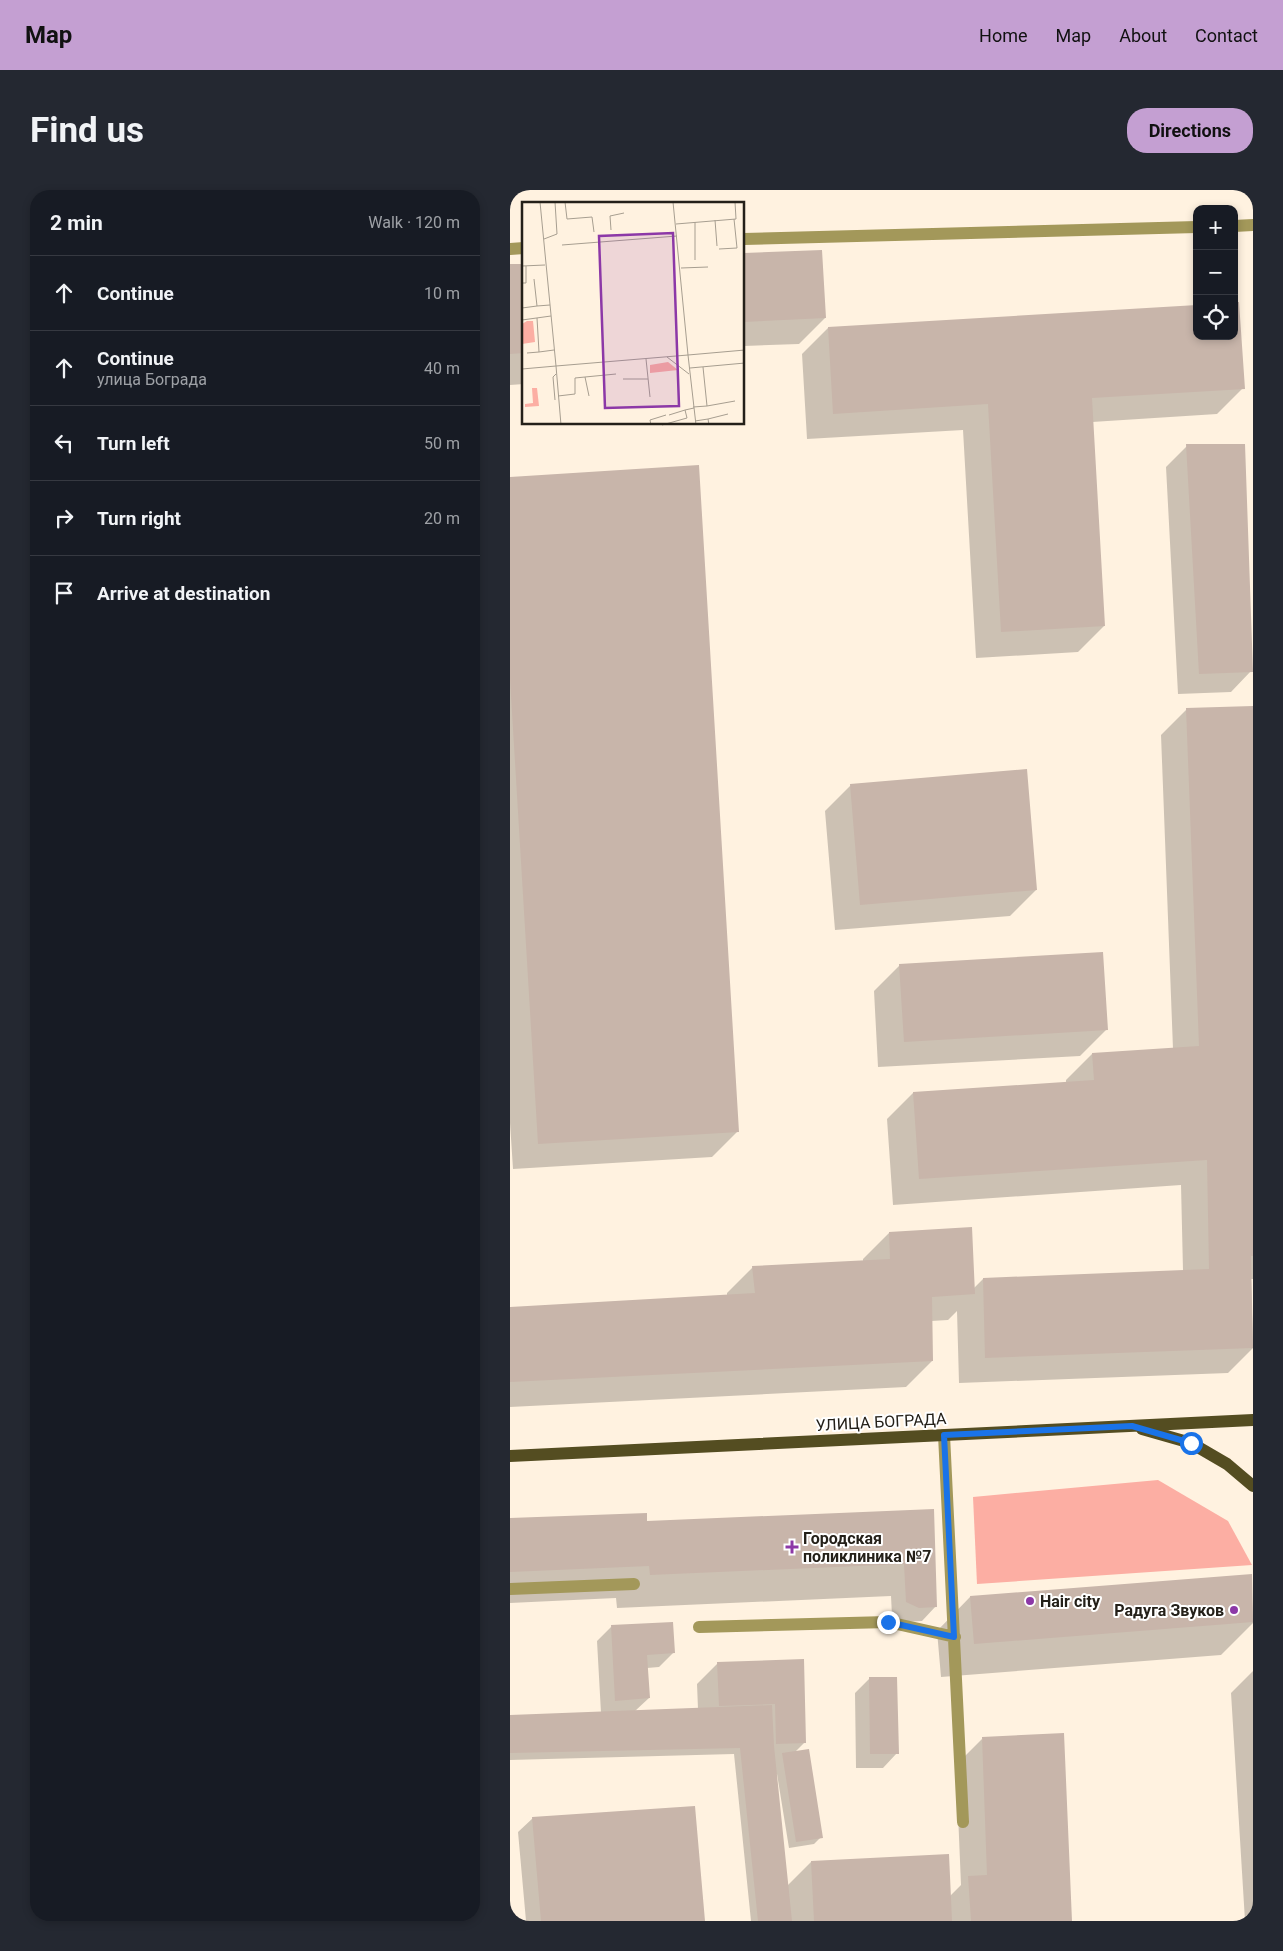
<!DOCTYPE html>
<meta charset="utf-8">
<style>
:root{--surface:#171b24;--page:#242831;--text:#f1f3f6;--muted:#9ea1a6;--line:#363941;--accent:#c49fd2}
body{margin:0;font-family:Roboto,sans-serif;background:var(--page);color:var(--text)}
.controls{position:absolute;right:15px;top:15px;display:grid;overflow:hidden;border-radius:10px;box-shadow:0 2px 8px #0003}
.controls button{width:45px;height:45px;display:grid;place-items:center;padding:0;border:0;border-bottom:1px solid var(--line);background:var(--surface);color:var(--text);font:25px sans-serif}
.stop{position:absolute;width:15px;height:15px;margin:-11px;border:4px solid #1a73e8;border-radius:50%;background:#fff}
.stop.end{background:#1a73e8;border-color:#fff;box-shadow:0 1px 5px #0008}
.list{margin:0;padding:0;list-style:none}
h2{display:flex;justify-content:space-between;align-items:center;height:65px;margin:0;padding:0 20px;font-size:21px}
h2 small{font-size:16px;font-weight:400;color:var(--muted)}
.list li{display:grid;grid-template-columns:32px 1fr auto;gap:15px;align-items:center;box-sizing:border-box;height:75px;padding:0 20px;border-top:1px solid var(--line)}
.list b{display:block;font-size:19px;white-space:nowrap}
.list p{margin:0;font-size:16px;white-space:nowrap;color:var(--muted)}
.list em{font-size:16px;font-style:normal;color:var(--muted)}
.icon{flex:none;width:28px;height:28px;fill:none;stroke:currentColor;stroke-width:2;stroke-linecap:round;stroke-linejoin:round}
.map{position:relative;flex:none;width:743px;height:1731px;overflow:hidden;border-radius:20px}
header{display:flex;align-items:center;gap:30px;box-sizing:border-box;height:70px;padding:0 25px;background:var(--accent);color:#111}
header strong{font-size:24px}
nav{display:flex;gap:28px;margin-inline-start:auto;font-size:18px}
.intro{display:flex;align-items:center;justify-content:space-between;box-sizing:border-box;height:120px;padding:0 30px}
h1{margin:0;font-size:35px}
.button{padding:12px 22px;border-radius:20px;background:var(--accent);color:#111;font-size:18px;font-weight:700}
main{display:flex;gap:30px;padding:0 30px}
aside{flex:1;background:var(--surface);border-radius:20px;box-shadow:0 2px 8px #0003}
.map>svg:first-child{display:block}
</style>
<header>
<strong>Map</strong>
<nav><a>Home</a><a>Map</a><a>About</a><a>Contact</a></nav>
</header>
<div class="intro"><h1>Find us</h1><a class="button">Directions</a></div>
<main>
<aside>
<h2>2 min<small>Walk · 120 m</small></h2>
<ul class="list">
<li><svg class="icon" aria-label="ahead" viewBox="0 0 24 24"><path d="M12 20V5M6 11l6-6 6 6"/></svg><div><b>Continue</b></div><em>10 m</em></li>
<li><svg class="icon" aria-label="ahead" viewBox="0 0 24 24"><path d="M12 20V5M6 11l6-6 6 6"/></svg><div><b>Continue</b><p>улица Бограда</p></div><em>40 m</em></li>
<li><svg class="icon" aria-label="left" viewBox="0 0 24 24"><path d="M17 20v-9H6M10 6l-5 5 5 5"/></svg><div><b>Turn left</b></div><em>50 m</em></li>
<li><svg class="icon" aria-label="right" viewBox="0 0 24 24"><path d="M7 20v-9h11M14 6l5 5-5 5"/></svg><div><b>Turn right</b></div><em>20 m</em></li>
<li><svg class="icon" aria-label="arrive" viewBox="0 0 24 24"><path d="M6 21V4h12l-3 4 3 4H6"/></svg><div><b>Arrive at destination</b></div></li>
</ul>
</aside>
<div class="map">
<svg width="743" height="1731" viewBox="0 0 743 1731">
<rect width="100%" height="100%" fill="#fff2e0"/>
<path fill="#fcaea3" d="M648,1290L718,1331L742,1375L467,1394L463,1307Z"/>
<path fill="#0003" d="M311,61L315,128L289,154L234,156V64Z
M14,75V194L0,195V76Z
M687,116V146L733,198L707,224L582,232L594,436L568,462L466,468L453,240L297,249L292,164L318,138Z
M677,256L741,481L721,502L668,504L656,277Z
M0,288L228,941L202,967L3,979L0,933Z
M743,518V1089H741L743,1158L718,1183L449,1193L447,1121L438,1130L421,1131L422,1171L396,1197L0,1217V1118L217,1106V1103L243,1077L353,1072V1069L379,1043L464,1098L473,1089L673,1081L671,995L383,1015L377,929L403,903L556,893V890L582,864L663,859L651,545L677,519Z
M341,595L526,700L500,726L325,740L315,621Z
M390,775L596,840L570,866L368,877L364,801Z
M422,1321L426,1416L412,1431L394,1432L382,1426L381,1406L107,1418L106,1408L0,1413V1330L136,1332Z
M741,1386L743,1433L711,1465L431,1487L427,1441L460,1407Z
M101,1437L164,1462L149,1477L137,1478L139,1508L125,1521L188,1519L187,1494L208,1473L292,1471L295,1552L284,1563L311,1647L304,1654L279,1658L267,1584L265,1585L277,1696L301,1672L440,1706L451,1695L446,1575L472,1549L560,1731H241L224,1564L0,1570V1526L91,1523L87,1451Z
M743,1481V1731H735L721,1503Z
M360,1488L387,1563L373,1578H346L345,1503Z
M23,1628L193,1731H16L8,1642Z"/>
<path fill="#c8b5aa" d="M312,60L316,128L234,132V63Z
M0,74H14V163L0,164Z
M724,112H729L735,199L582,208L595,436L491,442L478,214L323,224L318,137L687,115V146H724Z
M676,254H735L743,482L689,484Z
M189,275L229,942L28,954L0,489V287Z
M743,516V1066H741L743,1158L475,1168L473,1088L699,1079L697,970L409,989L403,902L584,890L582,863L689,856L676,518Z
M517,579L527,700L350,715L340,594Z
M593,762L598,840L394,852L389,774Z
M462,1037L465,1104L422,1107L423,1171L0,1192V1117L245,1103L242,1076L380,1069L379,1042Z
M424,1319L427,1417L409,1418L396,1412L394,1374L140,1385L139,1376L0,1382V1328L137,1323V1331Z
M742,1384L743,1432L464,1454L460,1406Z
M163,1432L165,1463L137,1465L140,1508L105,1511L101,1435Z
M294,1469L296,1553L266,1554L265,1514L209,1516L207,1472Z
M359,1487H387L389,1564H360Z
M262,1515L264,1556L282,1731H248L230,1558L0,1563V1525Z
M554,1543L562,1731H461L458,1686L477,1685L472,1547Z
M299,1559L313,1648L286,1652L272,1563Z
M185,1616L195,1731H31L22,1627Z
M439,1664L442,1731H304L301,1671Z"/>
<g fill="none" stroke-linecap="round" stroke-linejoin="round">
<path stroke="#a3985a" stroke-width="12" d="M724,36L743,35
M234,49L687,37
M0,59L14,58
M434,1245L453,1632
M0,1399L124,1394
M189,1437L378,1432L445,1447"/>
<path stroke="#544d21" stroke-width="12" d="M632,1239L681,1253L717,1274L743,1296
M0,1266L743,1230"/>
</g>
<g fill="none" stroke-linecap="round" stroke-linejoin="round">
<path stroke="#1a73e8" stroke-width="6" d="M378,1432L444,1447L434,1245L622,1236L681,1253"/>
</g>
<g fill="#8c38a7" stroke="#fff" stroke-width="2">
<path d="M279.5 1349.5h5v5h5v5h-5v5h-5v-5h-5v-5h5z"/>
<circle cx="520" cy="1411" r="5"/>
<circle cx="724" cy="1420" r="5"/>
</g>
<g text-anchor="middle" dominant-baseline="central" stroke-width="4" stroke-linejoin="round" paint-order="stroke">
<g font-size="16" fill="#242019" stroke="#fff">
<text transform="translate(371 1232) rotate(-3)">УЛИЦА БОГРАДА</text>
</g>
<g font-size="16" font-weight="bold" fill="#242019" stroke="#fff" text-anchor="start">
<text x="293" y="1348">Городская<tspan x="293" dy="18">поликлиника №7</tspan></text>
<text x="530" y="1411">Hair city</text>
<text x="714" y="1420" text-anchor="end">Радуга Звуков</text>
</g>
</g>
<g transform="translate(12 12)">
<rect width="222" height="222" fill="#fff2e0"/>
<path d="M5,119H11L13,140L0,142V122ZM146,160L156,168L128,171V163ZM10,186H15L17,204L3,205V202L11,201Z" fill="#fcaea3"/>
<path fill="none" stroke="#a79e90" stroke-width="1" d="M18,0L34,164L166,153L174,223M43,0L45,17L70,15L72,30M151,0L166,153L223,148M193,18L195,44M173,20V58M154,22L214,17L213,0M89,28L88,14L102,11M22,37L35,32L33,0M40,43L155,34M197,47L215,46L212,17M0,64L23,63M159,66L186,65M12,77L15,104L28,103M0,81H4V64M0,106L15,104M0,118L29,114M17,150L32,148M5,151L17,150L15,116M145,155L167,172M124,157L128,195M168,166L223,161M0,167L34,164L39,223M101,177H126M36,194L53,192V176L63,175M67,194L63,175L94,172M33,198L31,175L34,172M185,204L213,199M171,205L185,204L181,165M147,213L163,208M186,217L206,212M173,219L186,217L187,223M129,223L128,218L144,213M140,223L165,216L163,208L172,206"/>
<path fill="#8c38a7" fill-opacity="0.15" stroke="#8c38a7" stroke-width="2.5" d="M151,31L157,204L83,206L77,34Z"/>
<rect width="222" height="222" fill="none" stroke="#242019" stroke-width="2.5"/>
</g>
</svg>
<div class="controls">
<button>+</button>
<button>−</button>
<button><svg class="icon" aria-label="locate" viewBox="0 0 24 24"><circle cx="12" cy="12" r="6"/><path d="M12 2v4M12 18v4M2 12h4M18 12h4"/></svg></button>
</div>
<div class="stop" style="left:681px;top:1253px"></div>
<div class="stop end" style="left:378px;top:1432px"></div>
</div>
</main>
